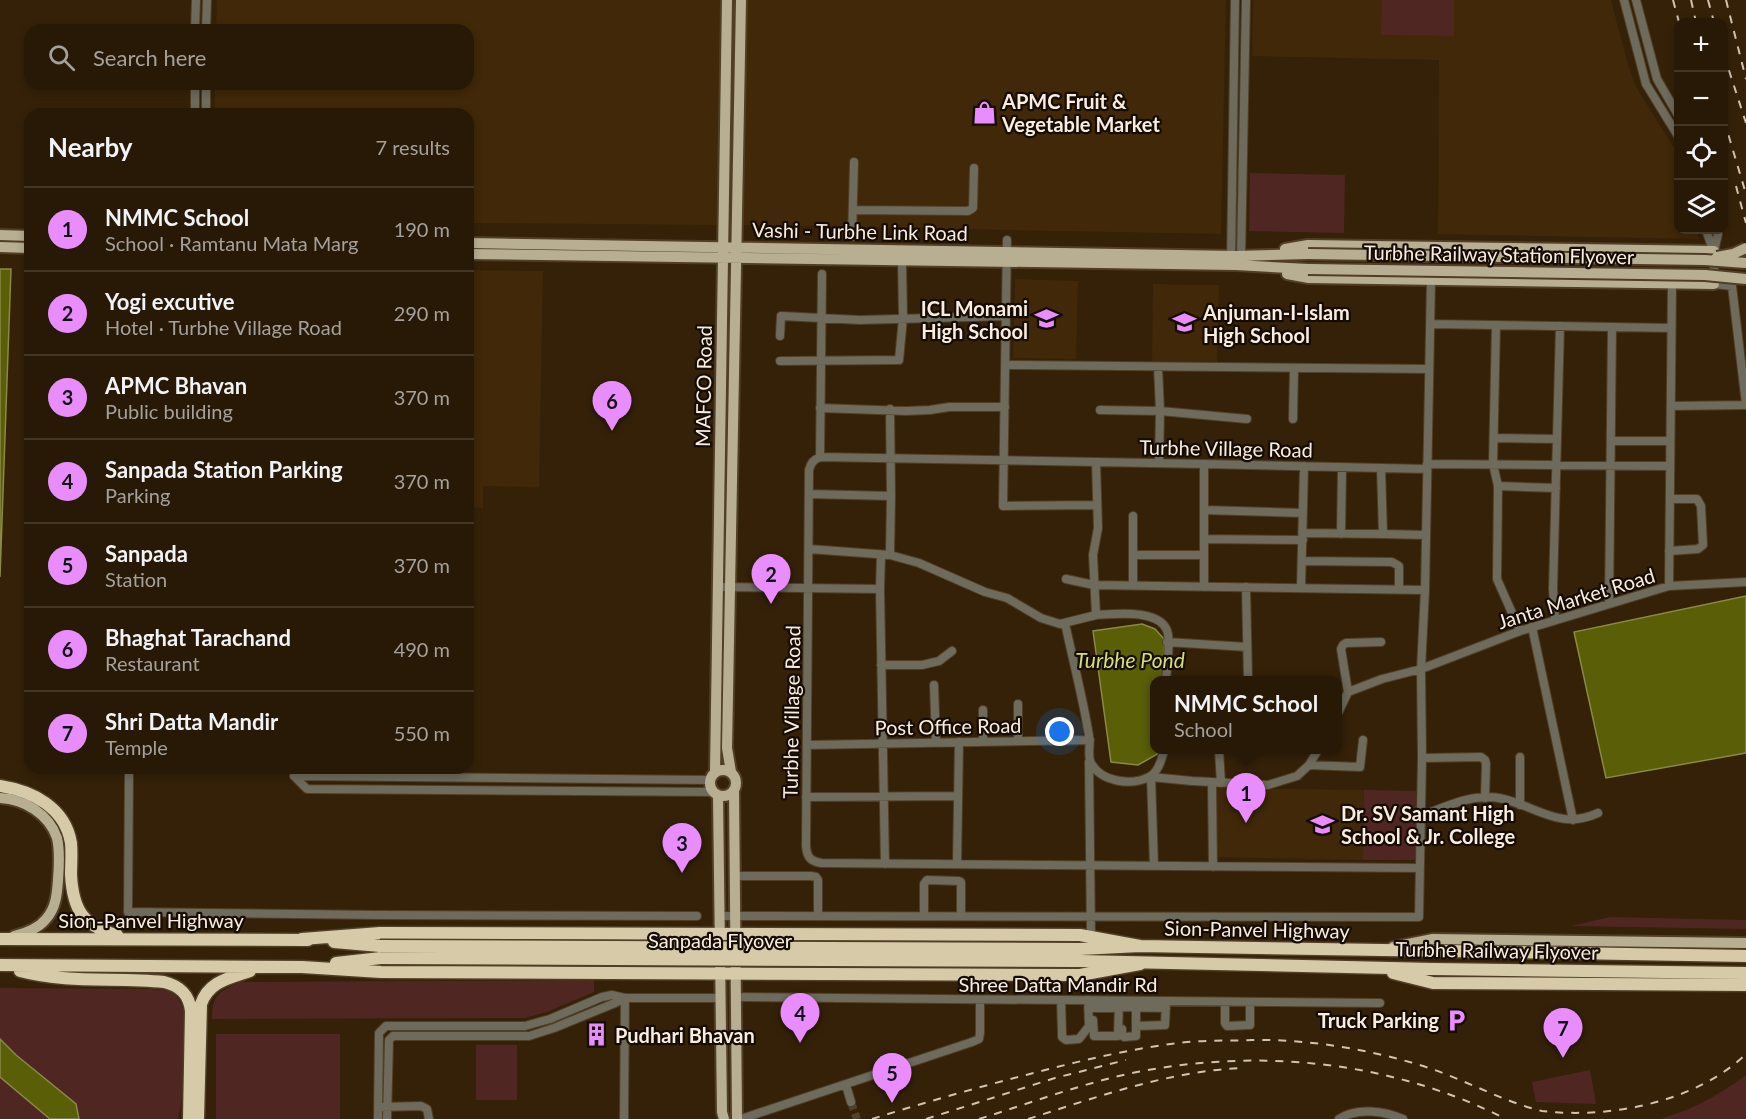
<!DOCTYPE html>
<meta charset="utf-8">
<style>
:root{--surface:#271906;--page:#332614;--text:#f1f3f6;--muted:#a4a09b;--line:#433828;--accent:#e98dfe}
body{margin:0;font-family:Lato,sans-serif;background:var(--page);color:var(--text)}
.controls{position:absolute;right:18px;top:18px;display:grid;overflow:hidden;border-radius:12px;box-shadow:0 3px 9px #0003}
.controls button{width:54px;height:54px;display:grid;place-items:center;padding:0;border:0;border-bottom:2px solid var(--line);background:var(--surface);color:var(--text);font:30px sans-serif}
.you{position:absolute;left:1060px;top:732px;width:21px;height:21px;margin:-15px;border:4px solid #fff;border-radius:50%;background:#1a73e8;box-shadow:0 0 0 9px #1a73e833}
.badge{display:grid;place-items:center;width:39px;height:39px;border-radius:50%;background:var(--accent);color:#111;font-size:20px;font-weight:700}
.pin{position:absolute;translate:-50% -50px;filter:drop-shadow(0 2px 3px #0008)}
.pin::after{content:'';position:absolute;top:32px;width:21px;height:18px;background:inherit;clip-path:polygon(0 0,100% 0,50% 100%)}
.popup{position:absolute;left:1150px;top:676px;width:192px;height:78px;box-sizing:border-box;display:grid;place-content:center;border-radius:12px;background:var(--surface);filter:drop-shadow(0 2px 4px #0005);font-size:20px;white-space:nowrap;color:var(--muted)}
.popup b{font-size:22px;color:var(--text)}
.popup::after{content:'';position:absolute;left:50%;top:100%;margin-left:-12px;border:12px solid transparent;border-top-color:var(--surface)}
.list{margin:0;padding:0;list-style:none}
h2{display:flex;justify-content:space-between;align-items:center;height:78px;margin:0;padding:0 24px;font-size:26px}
h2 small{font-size:20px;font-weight:400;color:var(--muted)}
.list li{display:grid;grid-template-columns:39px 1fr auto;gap:18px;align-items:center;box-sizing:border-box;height:84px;padding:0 24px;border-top:2px solid var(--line)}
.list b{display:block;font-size:22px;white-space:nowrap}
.list p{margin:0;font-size:20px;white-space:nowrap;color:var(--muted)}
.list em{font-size:20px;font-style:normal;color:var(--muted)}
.icon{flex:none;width:33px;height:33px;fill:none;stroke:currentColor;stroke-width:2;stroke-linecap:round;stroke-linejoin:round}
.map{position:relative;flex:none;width:1746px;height:1119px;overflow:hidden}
.search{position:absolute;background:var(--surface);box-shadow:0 3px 9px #0003;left:24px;top:24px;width:450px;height:66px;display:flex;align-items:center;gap:15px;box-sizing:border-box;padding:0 21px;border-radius:18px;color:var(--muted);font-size:22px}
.panel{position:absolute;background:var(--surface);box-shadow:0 3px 9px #0003;left:24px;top:108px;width:450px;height:666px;border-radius:18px}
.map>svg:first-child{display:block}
</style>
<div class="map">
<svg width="1746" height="1119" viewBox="0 0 1746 1119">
<rect width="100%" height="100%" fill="#342108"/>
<path fill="#402808" d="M217,0H721L718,225L468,223V114H215V84H468V30H216Z
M747,0H1226L1221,234L743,225Z
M1253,0H1611L1628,64L1636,87L1678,154V230H1697L1699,239L1438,234L1439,60L1252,56Z
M468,270L543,271L539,487L483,486V508L468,507Z
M1015,279L1078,281L1076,359L1013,358Z
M1153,284L1219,285L1217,362L1152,361Z
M1212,788L1364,790L1363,860L1211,857Z"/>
<path fill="#502623" d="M1382,0H1454V36L1381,35Z
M1250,173L1345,175L1344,233L1249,231Z
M1364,790L1416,791V860H1363Z
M1610,917L1746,920V929L1571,926Z
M594,980V992L547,1012L525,1018L212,1019C212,994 220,991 241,982Z
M0,988L152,989C171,990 180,993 184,1013L182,1096L180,1110L178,1119H0Z
M216,1034H340V1119H216Z
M476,1045H517V1100H476Z
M1590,1070L1596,1104L1536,1102L1532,1082Z
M1746,1075V1119H1660C1691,1110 1720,1095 1746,1075Z"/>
<path fill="#595e07" stroke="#898948" stroke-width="1.5" d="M0,269H11L0,577Z
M1746,596V753L1606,778L1574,632Z
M1142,624L1155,629L1164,639L1163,680H1154V750H1161V752L1138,765L1111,762L1093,631Z
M0,1039L16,1055L76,1104L79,1119H50L0,1077Z"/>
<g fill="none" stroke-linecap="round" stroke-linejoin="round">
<path stroke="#524028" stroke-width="8" stroke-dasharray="8 4" stroke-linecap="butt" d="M851,1102L857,1119"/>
<defs>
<path id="minor" d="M1624,0L1646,84L1678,136
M1636,0L1657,79L1678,115
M195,30L196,0
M206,30L207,0
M195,114V84
M206,114V84
M853,210L968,211L973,208L974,168
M1706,230L1713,250
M1717,230L1718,234L1714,251V284L1732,286L1746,404
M852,237L854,162
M1007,240L1003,506L1097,505
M1241,258L1246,0
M1231,261L1235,0
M1430,324L1671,328
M1496,325L1493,464L1498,486L1497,579L1520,631
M780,336L781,316L860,320L1006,316
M780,361L899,360L903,318L902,260
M1005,365L1429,369
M1158,367L1160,411L1159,463
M1671,406L1746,405
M820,408L906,411L930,410L949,407H1005
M1100,410L1160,411L1247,419
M1293,419L1294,368
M1494,438L1557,439
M1611,441H1670
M820,457L822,274
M1204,464V587
M1427,464L1670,466
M1498,486L1556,488
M809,494L891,496
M1204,510L1303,513
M1303,533L1383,534L1381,468
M1341,534L1342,468
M1383,534L1426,535
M1204,539L1303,540
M809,549L890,555L919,563L985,592L1007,598L1041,618L1060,624L1096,615L1093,555L1098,528L1096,462
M1669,551L1698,549L1703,545L1701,506L1697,499H1670
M1133,555H1204
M1302,561L1392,562L1399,566V589
M1066,579L1094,585L1425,590
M1133,585V516
M1669,586L1672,284
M718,587L880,589
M1246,587L1248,680
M1301,588L1304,466
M1609,604L1612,327
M1096,615C1115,614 1163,608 1168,634C1170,646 1167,668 1166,680
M1555,620L1553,589L1560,326
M1065,623C1073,661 1083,698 1089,736C1091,744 1087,756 1091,763C1101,782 1131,786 1149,777C1158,773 1162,759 1164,750
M1532,627L1573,820
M1167,642L1247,647
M881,665H922L939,661L952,651
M934,685L936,742
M1348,692L1341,649L1343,645L1346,643L1381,642
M983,710V742
M1338,713L1348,692L1382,679L1421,669L1520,631L1669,586L1746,582
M1018,741V704
M807,745L1090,740
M1219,750L1221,783
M1520,757V805
M1422,758L1481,757L1485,760L1486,764L1485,798
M1089,762L1091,937
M1309,765L1360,767L1363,740
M129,772L128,912L379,915L697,916
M294,776L307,789L714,792
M294,776L710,780
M1212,783L1213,867
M806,797L958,796
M1421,816C1445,807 1473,793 1499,798C1536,805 1558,831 1598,813
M885,864L880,589L881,555H890L891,496L890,409
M957,864L959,742
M1154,866L1151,777L1192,781L1268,785L1297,776L1309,765L1318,750
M1420,868L821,863C810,861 807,857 806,846L809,470C811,463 813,460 820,457L1204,464L1427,469
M735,876H811L816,877L818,880V916
M720,916L1419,917L1422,758L1421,669L1425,590L1431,280
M924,916V884L927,880L959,881L961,882V916
M736,997L1380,1003
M1061,1000L1062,1033V1037L1066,1040L1079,1039L1089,1026L1088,1000
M1225,1002V1023L1227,1026L1250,1025V1002
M1122,1007L1166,1008
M1093,1008H1119
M1093,1020L1094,1036H1118L1119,1001
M1136,1026L1165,1025L1166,1001
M1122,1029V1035L1124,1037L1136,1036V1001
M846,1085L851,1102
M382,1107L421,1106L427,1109L429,1119
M378,1119L379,1033L386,1026H525L550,1019L602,997L612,995L625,998H721
M387,1119L389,1040L393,1036H529L554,1028L615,1003L625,998
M624,1119L625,998
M741,1119L972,1042L979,1039L980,1033V1000
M1339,1119C1357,1107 1384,1111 1403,1119"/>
<path id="major" d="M0,235L30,236
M468,243L1236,256L1308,254
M0,247L30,248
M1285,249L1308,245L1714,251
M468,254L1236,265L1308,269
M1287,274L1309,278L1714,284
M710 783a13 13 0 1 1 26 0a13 13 0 1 1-26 0Z
M731,772L727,748L741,0
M715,773L727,0
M734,791L737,1119
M718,795L722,1112L724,1119
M0,798C24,799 49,814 57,838C60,851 59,867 58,880C57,894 56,908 46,919C38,929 26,933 14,936
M1393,947L1433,939L1746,943"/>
<path id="highway" d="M0,786C32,791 65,807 71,843C72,853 71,865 71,875C73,910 83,926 117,935
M0,939L308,940
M302,939L380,933L1080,935L1140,946
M334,942L380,946
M1080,949L1140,946L1746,956
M1080,961L1433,969L1746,973
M336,963L381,958
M0,965L302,967L381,972L1080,975L1140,964
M20,971C70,984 113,977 164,982C180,986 189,994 191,1011L189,1119
M1393,973L1433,983L1746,985
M198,1119L201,1004C209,981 230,978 250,971"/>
</defs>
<use href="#minor" stroke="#503e26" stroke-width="10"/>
<use href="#major" stroke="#503e26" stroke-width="14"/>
<use href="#highway" stroke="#503e26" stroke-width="15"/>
<use href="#minor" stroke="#6e6a5c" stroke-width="8"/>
<use href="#major" stroke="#b8af93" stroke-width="10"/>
<use href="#highway" stroke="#d6caa8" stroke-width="12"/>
<path stroke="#d1c3b2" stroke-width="2" stroke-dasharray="8 8" stroke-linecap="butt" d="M1673,0L1679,22
M1691,0L1696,22
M1708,0L1714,22
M1726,0L1746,79
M1724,55L1746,123
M1724,120L1746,194
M1736,186L1746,223
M872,1119C923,1103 975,1088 1026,1075C1079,1061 1133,1048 1187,1042C1209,1040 1230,1041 1251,1040C1308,1039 1368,1049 1423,1066C1464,1079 1501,1101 1542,1111C1611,1119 1696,1102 1746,1054
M926,1119L1055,1078L1126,1060
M979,1119C1031,1103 1083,1083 1137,1072C1262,1048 1391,1061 1506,1119
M1028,1119C1097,1097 1169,1071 1242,1068"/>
<defs>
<path id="major-bridge" d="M1308,254L1705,260L1746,263
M1717,257L1733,254L1746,248
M1308,269L1705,275L1746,279"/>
<path id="highway-bridge" d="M380,946L1080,949
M381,958L1080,961"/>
</defs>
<use href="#major-bridge" stroke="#503e26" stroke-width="14" stroke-linecap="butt"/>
<use href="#highway-bridge" stroke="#503e26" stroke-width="15" stroke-linecap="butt"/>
<use href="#major-bridge" stroke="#b8af93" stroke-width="10"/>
<use href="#highway-bridge" stroke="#d6caa8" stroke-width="12"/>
</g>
<defs>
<symbol id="shop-bare" viewBox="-9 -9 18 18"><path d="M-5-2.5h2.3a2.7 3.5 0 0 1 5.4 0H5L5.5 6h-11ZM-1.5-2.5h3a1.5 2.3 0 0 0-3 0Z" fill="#e98dfe" stroke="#150c04" stroke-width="2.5" paint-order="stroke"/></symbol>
<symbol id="school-bare" viewBox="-9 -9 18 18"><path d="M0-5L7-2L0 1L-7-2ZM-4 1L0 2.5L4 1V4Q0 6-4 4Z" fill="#e98dfe" stroke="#150c04" stroke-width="2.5" paint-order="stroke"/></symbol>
<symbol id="parking-bare" viewBox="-9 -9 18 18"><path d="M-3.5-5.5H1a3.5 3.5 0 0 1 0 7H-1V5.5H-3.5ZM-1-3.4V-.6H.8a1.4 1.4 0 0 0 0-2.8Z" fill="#e98dfe" stroke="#150c04" stroke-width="2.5" paint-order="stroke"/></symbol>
<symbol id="building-bare" viewBox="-9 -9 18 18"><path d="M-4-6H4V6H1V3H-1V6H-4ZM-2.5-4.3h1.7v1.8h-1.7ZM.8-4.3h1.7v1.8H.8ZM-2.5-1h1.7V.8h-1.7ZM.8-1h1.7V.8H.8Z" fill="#e98dfe" stroke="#150c04" stroke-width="2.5" paint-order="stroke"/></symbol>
</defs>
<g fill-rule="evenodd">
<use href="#shop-bare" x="968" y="96" width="33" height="33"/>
<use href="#school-bare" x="1030" y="302" width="33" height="33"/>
<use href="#school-bare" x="1168" y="306" width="33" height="33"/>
<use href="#school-bare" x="1306" y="808" width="33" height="33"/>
<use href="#parking-bare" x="1440" y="1004" width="33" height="33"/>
<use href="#building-bare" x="580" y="1018" width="33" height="33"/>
</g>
<g text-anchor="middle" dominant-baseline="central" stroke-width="4.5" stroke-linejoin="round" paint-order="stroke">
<g font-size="20" font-weight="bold" fill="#faeddf" stroke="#150c04" text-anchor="start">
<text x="1002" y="101">APMC Fruit &amp;<tspan x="1002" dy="23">Vegetable Market</tspan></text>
<text x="1028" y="308" text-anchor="end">ICL Monami<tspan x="1028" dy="23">High School</tspan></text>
<text x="1203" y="312">Anjuman-I-Islam<tspan x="1203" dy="23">High School</tspan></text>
<text x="1341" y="813">Dr. SV Samant High<tspan x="1341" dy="23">School &amp; Jr. College</tspan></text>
<text x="1439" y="1020" text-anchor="end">Truck Parking</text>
<text x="615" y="1035">Pudhari Bhavan</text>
</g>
<g font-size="20" fill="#faeddf" stroke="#150c04">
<text transform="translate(860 231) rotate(1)">Vashi - Turbhe Link Road</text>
<text transform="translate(1499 254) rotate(1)">Turbhe Railway Station Flyover</text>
<text transform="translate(703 386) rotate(-89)">MAFCO Road</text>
<text transform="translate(1226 448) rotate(1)">Turbhe Village Road</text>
<text transform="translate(1576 598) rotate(-17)">Janta Market Road</text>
<text transform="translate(791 712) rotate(-89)">Turbhe Village Road</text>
<text transform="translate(948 726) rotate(-1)">Post Office Road</text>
<text x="151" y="920">Sion-Panvel Highway</text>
<text transform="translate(1257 929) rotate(1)">Sion-Panvel Highway</text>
<text x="720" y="940">Sanpada Flyover</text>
<text transform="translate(1497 950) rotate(1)">Turbhe Railway Flyover</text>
<text x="1058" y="984">Shree Datta Mandir Rd</text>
</g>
<g font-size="21" font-style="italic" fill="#d6df76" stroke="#150c04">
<text x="1130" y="659">Turbhe Pond</text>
</g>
</g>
</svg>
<div class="controls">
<button>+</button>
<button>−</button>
<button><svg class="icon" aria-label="locate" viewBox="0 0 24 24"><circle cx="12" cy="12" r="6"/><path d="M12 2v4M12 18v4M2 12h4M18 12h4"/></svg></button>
<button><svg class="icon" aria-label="layers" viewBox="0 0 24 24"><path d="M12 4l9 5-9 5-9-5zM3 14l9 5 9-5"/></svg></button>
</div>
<div class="you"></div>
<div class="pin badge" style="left:1246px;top:823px">1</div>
<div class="popup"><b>NMMC School</b>School</div>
<div class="pin badge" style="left:771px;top:604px">2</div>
<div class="pin badge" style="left:682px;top:873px">3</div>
<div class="pin badge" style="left:800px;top:1043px">4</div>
<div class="pin badge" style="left:892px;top:1103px">5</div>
<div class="pin badge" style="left:612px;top:431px">6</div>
<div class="pin badge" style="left:1563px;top:1058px">7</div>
<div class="search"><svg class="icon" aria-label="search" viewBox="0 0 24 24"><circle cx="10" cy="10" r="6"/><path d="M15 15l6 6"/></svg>Search here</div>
<section class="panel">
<h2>Nearby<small>7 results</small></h2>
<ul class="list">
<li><span class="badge">1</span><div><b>NMMC School</b><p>School · Ramtanu Mata Marg</p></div><em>190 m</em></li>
<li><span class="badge">2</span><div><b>Yogi excutive</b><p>Hotel · Turbhe Village Road</p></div><em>290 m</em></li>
<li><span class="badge">3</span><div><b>APMC Bhavan</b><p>Public building</p></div><em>370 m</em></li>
<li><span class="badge">4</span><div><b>Sanpada Station Parking</b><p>Parking</p></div><em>370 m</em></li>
<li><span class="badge">5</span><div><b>Sanpada</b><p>Station</p></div><em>370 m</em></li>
<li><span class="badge">6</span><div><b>Bhaghat Tarachand</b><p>Restaurant</p></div><em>490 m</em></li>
<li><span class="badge">7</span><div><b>Shri Datta Mandir</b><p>Temple</p></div><em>550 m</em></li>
</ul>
</section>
</div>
